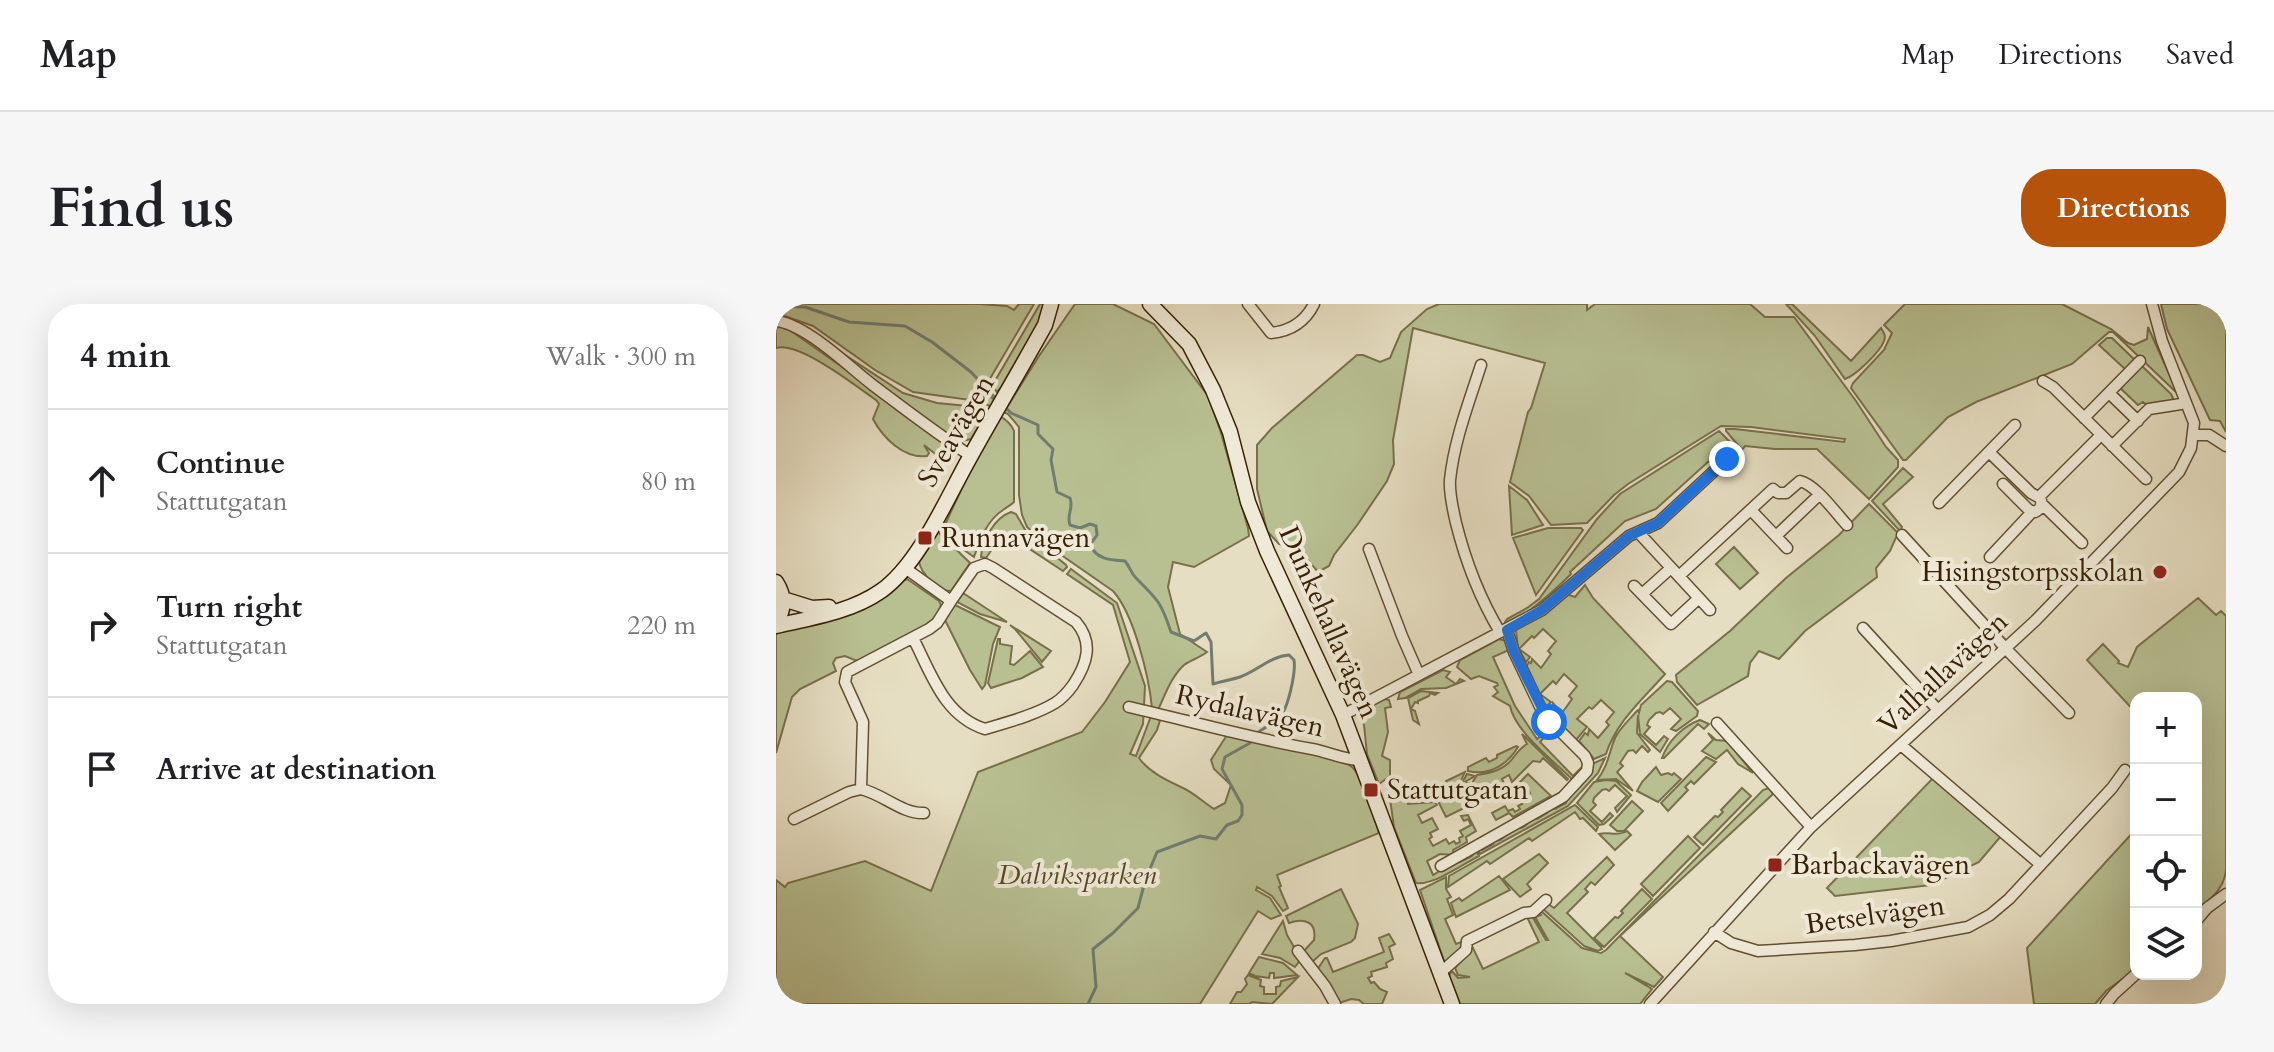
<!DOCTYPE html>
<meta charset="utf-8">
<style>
:root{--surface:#fff;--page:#f6f6f6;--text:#202124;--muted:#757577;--line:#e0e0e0;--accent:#b45309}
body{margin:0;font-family:Cardo,serif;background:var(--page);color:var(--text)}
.controls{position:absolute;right:24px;bottom:24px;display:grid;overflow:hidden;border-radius:16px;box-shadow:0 8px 32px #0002}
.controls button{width:72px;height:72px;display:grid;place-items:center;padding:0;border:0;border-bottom:2px solid var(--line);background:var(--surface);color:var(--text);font:40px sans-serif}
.stop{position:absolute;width:24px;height:24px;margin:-18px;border:6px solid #1a73e8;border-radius:50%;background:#fff}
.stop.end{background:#1a73e8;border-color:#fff;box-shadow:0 2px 8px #0008}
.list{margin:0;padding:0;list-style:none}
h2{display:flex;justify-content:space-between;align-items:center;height:104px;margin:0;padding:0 32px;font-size:34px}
h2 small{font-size:26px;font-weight:400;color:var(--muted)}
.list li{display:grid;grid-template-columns:52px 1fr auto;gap:24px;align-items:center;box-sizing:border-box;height:144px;padding:0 32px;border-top:2px solid var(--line)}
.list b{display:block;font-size:30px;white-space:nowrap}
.list p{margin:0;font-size:26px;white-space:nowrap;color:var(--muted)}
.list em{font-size:26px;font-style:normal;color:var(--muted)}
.icon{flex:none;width:44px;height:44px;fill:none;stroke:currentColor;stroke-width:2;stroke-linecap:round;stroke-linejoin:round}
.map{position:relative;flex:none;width:1450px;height:700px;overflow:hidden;border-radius:32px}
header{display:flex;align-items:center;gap:48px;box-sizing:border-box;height:112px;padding:0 40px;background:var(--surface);border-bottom:2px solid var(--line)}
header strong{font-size:38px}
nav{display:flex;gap:44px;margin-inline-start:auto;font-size:28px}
.intro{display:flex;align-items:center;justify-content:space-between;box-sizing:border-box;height:192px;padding:0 48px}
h1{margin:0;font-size:56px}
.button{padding:20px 36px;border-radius:32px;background:var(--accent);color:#fff;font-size:28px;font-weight:700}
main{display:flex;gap:48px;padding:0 48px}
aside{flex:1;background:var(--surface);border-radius:32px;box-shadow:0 8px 32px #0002}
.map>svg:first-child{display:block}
</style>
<header>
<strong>Map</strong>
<nav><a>Map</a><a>Directions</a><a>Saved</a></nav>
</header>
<div class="intro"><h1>Find us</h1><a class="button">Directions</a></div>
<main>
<aside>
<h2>4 min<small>Walk · 300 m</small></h2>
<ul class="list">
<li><svg class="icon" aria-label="ahead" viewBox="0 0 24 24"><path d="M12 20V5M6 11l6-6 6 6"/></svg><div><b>Continue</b><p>Stattutgatan</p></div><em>80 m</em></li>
<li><svg class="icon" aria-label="right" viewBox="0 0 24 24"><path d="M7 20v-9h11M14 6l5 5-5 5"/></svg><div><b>Turn right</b><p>Stattutgatan</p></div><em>220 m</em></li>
<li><svg class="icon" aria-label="arrive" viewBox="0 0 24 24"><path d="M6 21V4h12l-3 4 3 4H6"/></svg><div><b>Arrive at destination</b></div></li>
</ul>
</aside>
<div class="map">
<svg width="1450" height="700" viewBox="0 0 1450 700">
<rect width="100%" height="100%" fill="#e6dec2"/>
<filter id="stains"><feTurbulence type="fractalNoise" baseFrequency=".0025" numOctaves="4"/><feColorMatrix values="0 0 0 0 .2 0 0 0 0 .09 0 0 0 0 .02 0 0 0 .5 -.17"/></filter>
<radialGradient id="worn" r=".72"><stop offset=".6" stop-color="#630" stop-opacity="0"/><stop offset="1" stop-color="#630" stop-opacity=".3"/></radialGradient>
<path fill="#b8c092" stroke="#77704a" stroke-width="2" d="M0,0H204L231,2L238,6L243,0H258L212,78L206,74L201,79L207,86L201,97L137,88L99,66L37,22L0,9Z
M264,0H270L267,11L230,78L221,88L216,82Z
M299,0H337L378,20L432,92L445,129L472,224L473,232L418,263L397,258L392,283L404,330L431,348C423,354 415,356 408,361C395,373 389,391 382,406L376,404C373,373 358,310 337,287L268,239L251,223L246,211L243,191V123L232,110L207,99L211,90L230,105L263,52Z
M663,0H811V6L819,0H974L989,13H1018L1080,97L1110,143L1122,156V163L1093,195L1041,145H999L969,142L966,146L950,127V125H959L1068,138L1069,135L975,123L945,122L852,180L838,191L811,219L775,221L753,192L734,178L752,108L755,104L769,59L637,24L617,136L618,160L611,177L582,220L558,251L553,262L542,268L526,249L503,240L491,227L481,185V141L496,124L581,51H587L604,58L614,54L625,28L651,5Z
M1010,0H1016L1075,57L1105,24C1108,30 1110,30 1108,37C1104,48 1079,72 1069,75L1039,32Z
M1129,0H1286L1335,25L1352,39L1358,41L1371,35L1372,23L1402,90L1337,28H1333L1296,60L1200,98L1172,113L1130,156H1127L1075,84L1077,79L1108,46L1116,29L1108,21Z
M1385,0H1450V128L1444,117L1434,116L1391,25Z
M8,22L99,86L171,141L176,156L172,160L148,141L153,149L151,152C128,155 107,134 97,115L103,100L100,96C80,82 23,37 0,44V24Z
M25,22L127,89L161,99L192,102L196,105L179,131L174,134Z
M1331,34H1336L1361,58L1351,67L1323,41Z
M1366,62L1395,90L1397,94L1395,98L1373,103L1367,98L1362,101L1342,82L1361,63Z
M203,105C216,107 233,114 238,127V198C235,201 231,203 227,206C211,216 204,236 198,253L181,241L168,223L203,147L206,117L195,135L182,138Z
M943,127L960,144L957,148L955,144L947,142L941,146L938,161L933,157L880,205L849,217L794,268L795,270C775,290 756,307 732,321L729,318L731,315L751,304L763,295L821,215L844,190Z
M1127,164L1137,173L1107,200L1126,223L1124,227L1096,197Z
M733,182L751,196L767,221L736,231Z
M1093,200L1122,229L1114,247L1100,264L1101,273L1029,327L1003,355L983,347L974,359L972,372L921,401L901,378L900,371L954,327L1010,274L1063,231Z
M235,208L240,210L251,229L290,261L291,263L287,267L228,228L210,254L205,253C206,237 218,214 235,208Z
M772,224H805L807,226L760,291L737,234Z
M160,229H163L194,259L175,287C162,287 146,271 143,258Z
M958,243L982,269L964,285L940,260Z
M295,265L341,299L369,382L367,420L354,450L360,452L375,412L385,413L381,426L363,454C373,468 390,476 405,483C417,488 427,498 438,505L449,499L455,481L438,465L435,456L451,431C476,436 564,449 578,465C587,476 598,514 603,529L501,571L505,582L503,583L512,604L507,607L496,592L481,583L480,586L494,594L505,611L495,615L482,607L424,700H0V576L9,583L12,579L89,557L155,587L202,468L306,428L329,398L354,358L337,301L291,270Z
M131,275L163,297L165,301C158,329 106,345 81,357L69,352L60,354L57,359L60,367L24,385L16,393L0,449V330Z
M809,281L817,294L889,370C867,395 840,418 830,450L818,455L803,437L809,429L812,431L813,425L822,434L833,421L830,418L838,408L825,396L816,405L813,403L801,415L811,423L800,436L772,407L774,403H777V399L786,409L796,395L793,392L801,382L788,370L780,380L777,377L764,390L775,398L771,402L767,398L750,363L753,358L755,359L756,355L765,364L775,350L772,347L780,337L767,325L758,334L756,332L743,345L754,353L750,358L742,344L740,326L765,311L790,290L799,293Z
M187,289L231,318L204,310L181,298Z
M1422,294L1440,311L1445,307L1450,312V566C1448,586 1433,596 1420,609V394H1360V409L1311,356L1327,340L1343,357L1342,359L1352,363L1361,343Z
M179,301L224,323L217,340L209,381L206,385L194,366L169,316Z
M234,321L275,347L266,358L239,325Z
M222,335H224V340L236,342L234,360L238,361L254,347L267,363L246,374L215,384L212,379Z
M723,335L730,337L733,346L717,353L739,402L761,435L770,427L772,429L764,438L797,472L809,460V464L798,477C779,458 739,428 734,402L717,392L722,388L718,383L722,381L721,379L703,372L695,375L681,363L684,356Z
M667,366L674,368L670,373L680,380L684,375L688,377L670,384L645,385L629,394L622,395L624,388Z
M891,377L896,378L922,407L921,412L900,427L895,425L905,415L894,404L887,410L884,408L880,409L873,416L871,421L874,423L868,430L880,441L888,432L892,435L884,448L864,430L862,411L861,429L874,446L872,448L866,442L860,449L857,446L852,447L844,459L847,462L841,468L857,487L840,475L821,476C832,463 833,448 839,434C844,424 853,416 860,408L862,406L863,409L865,401Z
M645,387L662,389L659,391L654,389L653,392L642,397V399L639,398L635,405L639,407L643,420L637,416L632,394Z
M608,395L613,396L615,403L609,404L612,428L606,452L614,456V472L603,480L591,450L588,421L583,407Z
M924,416L933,420L928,425L922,420L888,454H886C892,437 907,422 924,416Z
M932,429L940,436L951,437L977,469L962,460L951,446L940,455L926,447L937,436Z
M746,430L792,475L791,476L767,454L764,458L757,457L736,478L733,471L726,475L729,481L702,497L698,491L689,497L692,502L670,513L662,497C676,492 685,482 691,470L699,472L687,479H696L701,471C715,469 728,466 737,454C742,448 744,444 751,440Z
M740,442L742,443C731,461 713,472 692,467V463L710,454L713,458L721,454V451Z
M930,453L940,458L918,480L915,477L909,483L912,486L892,507L885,499Z
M829,454L822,469L792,502L704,550L702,545L706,546L717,540L718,537L724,536L740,524C748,526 752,518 757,514L761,515L771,509L775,504L779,505L790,499L791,494L816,460Z
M880,463L885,471L892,469L896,471L898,469L905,475L882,498L861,487L866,478Z
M689,468C681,489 660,498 639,496L656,484L658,487L671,481L670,477Z
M752,470L775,492L737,513L733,509L720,516L716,509L729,502L732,507L737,505L739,508L744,505L742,502L746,500L743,495L754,489L751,483L747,484L744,478Z
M617,474L630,493L632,500L659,498L661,501L642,511L646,519L656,514L662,525L654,529L656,533L653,535L657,542L670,535L673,540L678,537L680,540L684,538L683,534L687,532L684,527L695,521L692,515L688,517L685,512L692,511L700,527L690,533L691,538L677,546L678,551L664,550L651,557L657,571L682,556L684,558L696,552L700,546L703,552C687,560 657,582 640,579L618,523L612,481Z
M1157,474L1225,532L1203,558L1155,581L1059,592L1051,584Z
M830,476L840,477L855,491L841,508L839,504L851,492L839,481L833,487L830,485L826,486L818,494L817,498L820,501L814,507L826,518L834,509L837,512L828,520L823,521L801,499L818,478Z
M966,484L975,492L927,541L918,533L939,512L942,513L947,508L945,506Z
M993,484L997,490L844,632L887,673L878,683L849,669L876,685L864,700H684L673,672L676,667L682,674L694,673L682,671L679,664L689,653L696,642L707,665L763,638L752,615L756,612L770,636H772L759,613L765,611L763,607L764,606L806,644L825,649L830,646L987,486Z
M856,497L867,507L848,527H841L834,521Z
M799,501L822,523L820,527L807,514L804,515L799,508L756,537L753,534L714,560L711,557L672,583L673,572Z
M1360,525V665L1330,687L1319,700H1258L1251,644Z
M851,527L855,531L839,546L823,530C833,527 841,533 851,527Z
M912,532L924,544L877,592L865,580Z
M763,550L772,559L751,580L755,585L744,593L727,575Z
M831,553L838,561L819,581L815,578L809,585L812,588L791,609L825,643L826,645L822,647L808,642L766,604L771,599L778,604Z
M723,572L734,586L680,613L675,599L683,594L686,597Z
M670,573V585L675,593L671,595L677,611L669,615L680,640L685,638L689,640L669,660L644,586Z
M565,585L582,620L579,634L575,638L545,650L536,658L527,648L538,636C541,617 528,614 513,619L510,612Z
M866,585L876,595L828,643L818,634L839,613L842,614L847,609L845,607Z
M507,617L511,631L525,655L519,663L504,654L486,650Z
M613,630L619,640L613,643L617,655L610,659L611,663L595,668L596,672L592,674L595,679L598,678L604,685L611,688L606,700H588L583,696L575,695L560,700L541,666L549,654H551L557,668L608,648L603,634Z
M483,653L507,659L521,671L498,674V669H494L493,674L479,672L473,669Z
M472,671L485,676L484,682L488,683V690H500V683L504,682L505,677L522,673L496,700L476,698L473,700H454L461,688H465L471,680L469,675Z"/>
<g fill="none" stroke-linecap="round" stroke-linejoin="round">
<path stroke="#717d70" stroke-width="3" d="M0,2L29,3L73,18L129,22L156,38L195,68L222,97
M228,102L235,109L262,121V130L277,145L275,156L281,188L294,194C298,204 290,211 294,221L304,224L314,220L320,222L321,231L314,241C321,256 335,256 349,257C354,263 355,269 360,274C382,296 385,298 395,328L418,337L430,329L435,338L437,380C446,377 455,376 464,373C481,367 495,352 513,351L518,356C520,368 512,406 503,414C496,420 488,424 481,429
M312,700L320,683L317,645L337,629L362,604L369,577L381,548L424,532L440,535L451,521L462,517L466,511V501L446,465L449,453L474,439"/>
<defs>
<path id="street" d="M472,0L495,29C515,27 529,18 538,0
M0,17C30,20 73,63 98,82C130,106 161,130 195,152
M705,61C693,98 678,137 674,176C673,189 677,206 680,219C690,259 703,293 724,328
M1267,77L1277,83L1370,175
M1333,89L1362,117
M1308,114L1364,57
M1418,131H1433L1450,142
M1336,142L1373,105L1405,100
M1213,148L1255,189L1264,194C1267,200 1265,205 1259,208L1253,206L1227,180
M1263,193L1325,131
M1163,199L1239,121
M1266,200L1306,239
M975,206L1011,244
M1126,231L1233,348L1293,409
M1000,232L1043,191
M593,245L626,332L643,371
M1214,253L1256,208
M903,272L997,185L1002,189H1010L1024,177C1040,181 1059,208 1071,221
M858,282L895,320L923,294L862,228
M866,290L895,264
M923,294L934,306
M1087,324L1162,406
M137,334C155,369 168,412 209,425C232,418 259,411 279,399C287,394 292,388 297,381C311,360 318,339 300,318L217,264L209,260L198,264L175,297
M353,403C414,417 474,434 536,445C553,448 567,456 585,456
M567,411L766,306L853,232L882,219L951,155
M941,419L1035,523
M1125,441L1264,560
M85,485C107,490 126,510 148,509
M18,515L73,488L85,485L87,418L69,378L71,368L153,325L161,319L175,297L129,264
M665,562L787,493L811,467L812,459L809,452L768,411L738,348L731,326
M1420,617L1431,604L1450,590
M938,628L955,639L982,647L1079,641L1115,637L1192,623L1214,611L1233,595L1336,484L1349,466
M522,647L549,682L559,700
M663,670L690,646L691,637L748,609L757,608L770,596
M874,700L1035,523L1259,317L1403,168L1415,144L1418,119L1386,37L1376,0
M1330,700L1338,690L1360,670"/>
<path id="secondary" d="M374,0L413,40L437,86L454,128L472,198L491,247L567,411L676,700
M0,278C9,292 9,305 0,318
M7,295L36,304L53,303
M0,322C35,314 75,308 105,287C143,260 170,196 193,155C218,110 244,66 269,21L275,0"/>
</defs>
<use href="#street" stroke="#625032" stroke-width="13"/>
<use href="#secondary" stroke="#362102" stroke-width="17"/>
<use href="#street" stroke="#efead7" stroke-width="10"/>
<use href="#secondary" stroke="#efead7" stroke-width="14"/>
</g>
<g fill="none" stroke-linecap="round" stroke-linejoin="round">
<path stroke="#1a73e8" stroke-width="10" d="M773,418L738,348L731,326L766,306L853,232L882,219L951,155"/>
</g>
<g fill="#8f2418" stroke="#efead7" stroke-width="3">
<rect x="141" y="226" width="16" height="16" rx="4"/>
<circle cx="1384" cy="268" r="8"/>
<rect x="587" y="478" width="16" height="16" rx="4"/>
<rect x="991" y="553" width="16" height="16" rx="4"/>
</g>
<g text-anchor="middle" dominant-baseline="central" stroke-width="8" stroke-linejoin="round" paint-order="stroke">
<g font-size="28" fill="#362102" stroke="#efead7">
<text transform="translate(180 127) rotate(-60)">Sveavägen</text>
<text transform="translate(553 318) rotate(66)">Dunkehallavägen</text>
<text transform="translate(1167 369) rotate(-43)">Valhallavägen</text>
<text transform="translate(474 407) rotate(13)">Rydalavägen</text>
<text transform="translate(1099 611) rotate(-8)">Betselvägen</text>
</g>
<g font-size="28" fill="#362102" stroke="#efead7" text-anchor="start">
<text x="165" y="234">Runnavägen</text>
<text x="1368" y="268" text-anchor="end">Hisingstorpsskolan</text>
<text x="611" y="486">Stattutgatan</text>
<text x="1015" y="561">Barbackavägen</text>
</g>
<g font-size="28" font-style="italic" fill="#564926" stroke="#efead7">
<text x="301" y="571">Dalviksparken</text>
</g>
</g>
<rect width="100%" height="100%" filter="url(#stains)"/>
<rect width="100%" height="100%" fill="url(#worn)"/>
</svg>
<div class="controls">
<button>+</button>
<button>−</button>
<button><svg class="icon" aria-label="locate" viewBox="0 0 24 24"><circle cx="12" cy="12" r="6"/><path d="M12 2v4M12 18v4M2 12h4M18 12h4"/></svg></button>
<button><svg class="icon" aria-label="layers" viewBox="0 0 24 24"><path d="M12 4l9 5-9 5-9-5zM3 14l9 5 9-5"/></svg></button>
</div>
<div class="stop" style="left:773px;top:418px"></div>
<div class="stop end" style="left:951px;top:155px"></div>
</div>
</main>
